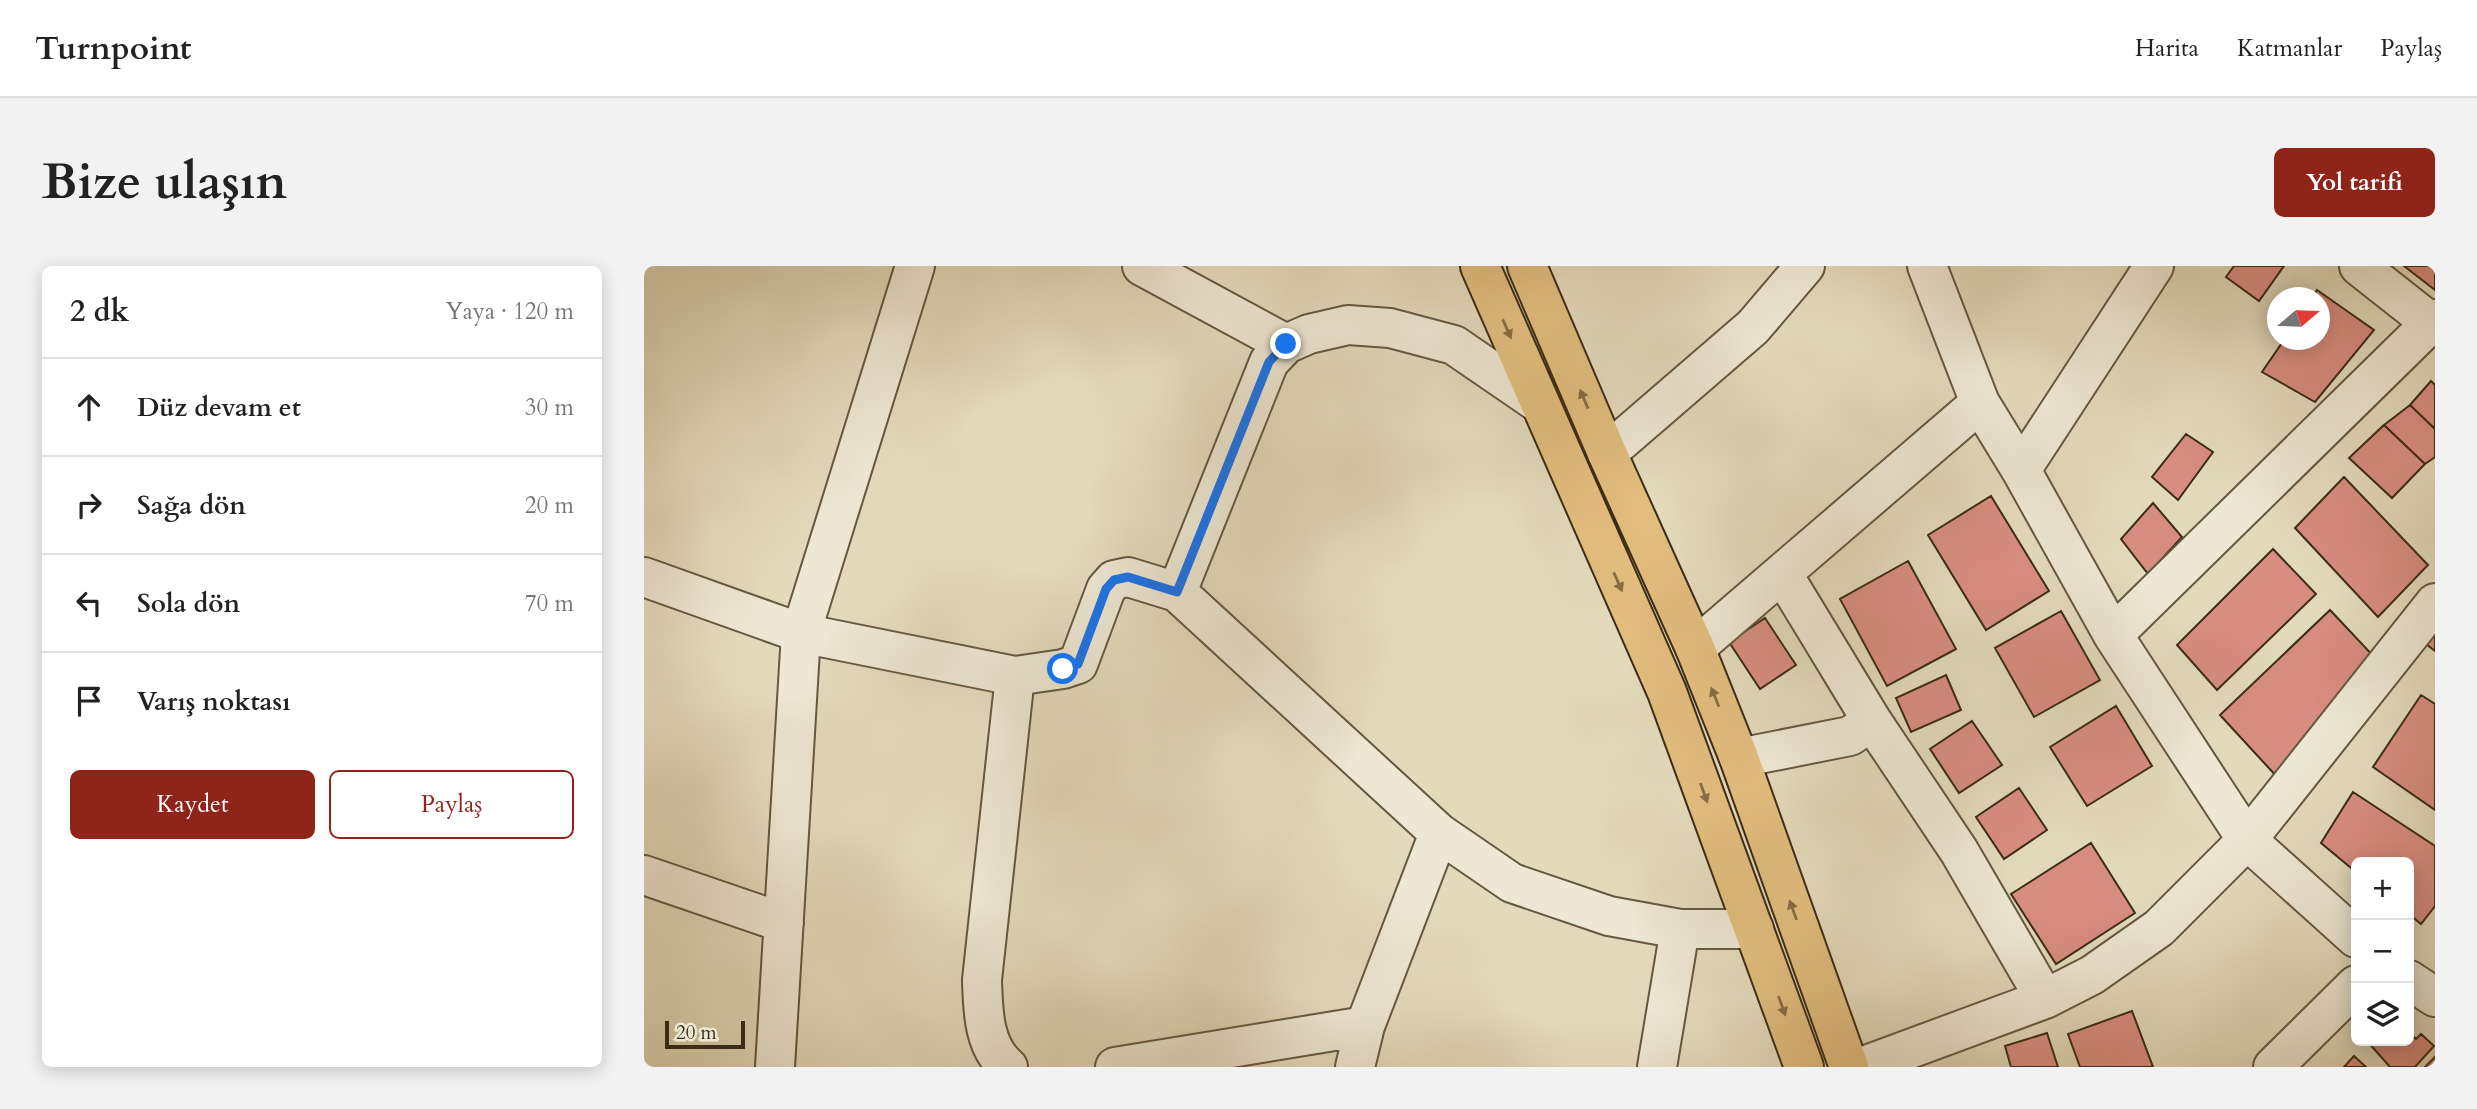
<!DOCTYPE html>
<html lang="tr">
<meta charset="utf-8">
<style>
:root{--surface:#fff;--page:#f2f2f2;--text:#222;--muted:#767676;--line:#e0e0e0;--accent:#8f2418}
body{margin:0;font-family:Cardo,serif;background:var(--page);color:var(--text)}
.controls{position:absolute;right:21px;bottom:21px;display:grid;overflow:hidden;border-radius:10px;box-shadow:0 4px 18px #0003}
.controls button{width:63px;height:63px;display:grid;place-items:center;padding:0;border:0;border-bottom:2px solid var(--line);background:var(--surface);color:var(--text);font:35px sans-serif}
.compass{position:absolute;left:1623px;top:21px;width:63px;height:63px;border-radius:50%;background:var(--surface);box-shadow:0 4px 18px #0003;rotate:71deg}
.scale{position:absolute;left:21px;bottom:18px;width:80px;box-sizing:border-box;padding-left:7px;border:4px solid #3b2c17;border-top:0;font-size:19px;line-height:24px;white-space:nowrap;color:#3b2c17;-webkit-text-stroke:5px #ede7d3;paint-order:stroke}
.stop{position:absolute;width:21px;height:21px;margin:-16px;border:5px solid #1a73e8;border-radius:50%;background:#fff}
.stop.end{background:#1a73e8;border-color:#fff;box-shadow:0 2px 7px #0008}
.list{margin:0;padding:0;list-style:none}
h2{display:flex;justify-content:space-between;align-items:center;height:91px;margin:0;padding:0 28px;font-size:30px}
h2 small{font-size:23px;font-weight:400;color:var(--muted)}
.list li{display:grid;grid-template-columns:46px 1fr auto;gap:21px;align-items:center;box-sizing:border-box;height:98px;padding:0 28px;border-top:2px solid var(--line)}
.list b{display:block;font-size:26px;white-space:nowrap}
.list em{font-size:23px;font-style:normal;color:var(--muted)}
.actions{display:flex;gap:14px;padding:21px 28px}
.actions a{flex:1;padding:16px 0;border:2px solid var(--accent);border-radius:10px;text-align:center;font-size:24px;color:var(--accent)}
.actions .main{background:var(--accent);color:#fff}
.icon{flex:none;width:38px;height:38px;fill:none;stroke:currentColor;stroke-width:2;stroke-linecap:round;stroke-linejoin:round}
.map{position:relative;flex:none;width:1791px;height:801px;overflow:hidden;border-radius:10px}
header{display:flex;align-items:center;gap:42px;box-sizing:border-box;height:98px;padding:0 35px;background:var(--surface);border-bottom:2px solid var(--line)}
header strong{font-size:33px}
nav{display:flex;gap:38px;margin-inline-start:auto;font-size:24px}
.intro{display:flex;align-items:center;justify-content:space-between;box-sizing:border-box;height:168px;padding:0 42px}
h1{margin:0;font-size:49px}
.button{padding:18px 32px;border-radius:10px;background:var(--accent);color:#fff;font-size:24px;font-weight:700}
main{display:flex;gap:42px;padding:0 42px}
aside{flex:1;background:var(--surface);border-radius:10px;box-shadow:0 4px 18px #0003}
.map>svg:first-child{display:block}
</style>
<header>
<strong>Turnpoint</strong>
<nav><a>Harita</a><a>Katmanlar</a><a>Paylaş</a></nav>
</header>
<div class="intro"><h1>Bize ulaşın</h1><a class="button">Yol tarifi</a></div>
<main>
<aside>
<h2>2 dk<small>Yaya · 120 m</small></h2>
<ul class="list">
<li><svg class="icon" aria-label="ahead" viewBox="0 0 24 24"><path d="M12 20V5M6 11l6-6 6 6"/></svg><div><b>Düz devam et</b></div><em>30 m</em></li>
<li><svg class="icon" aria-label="right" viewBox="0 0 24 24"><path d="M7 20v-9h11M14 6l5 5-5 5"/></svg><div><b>Sağa dön</b></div><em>20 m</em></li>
<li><svg class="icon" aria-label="left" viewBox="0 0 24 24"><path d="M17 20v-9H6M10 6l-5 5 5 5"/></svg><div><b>Sola dön</b></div><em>70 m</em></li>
<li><svg class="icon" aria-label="arrive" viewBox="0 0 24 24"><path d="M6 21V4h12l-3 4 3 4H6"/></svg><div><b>Varış noktası</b></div></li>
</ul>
<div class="actions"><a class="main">Kaydet</a><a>Paylaş</a></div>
</aside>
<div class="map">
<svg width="1791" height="801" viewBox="0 0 1791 801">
<rect width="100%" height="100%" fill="#e3dabc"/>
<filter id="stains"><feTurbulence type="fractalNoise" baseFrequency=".00286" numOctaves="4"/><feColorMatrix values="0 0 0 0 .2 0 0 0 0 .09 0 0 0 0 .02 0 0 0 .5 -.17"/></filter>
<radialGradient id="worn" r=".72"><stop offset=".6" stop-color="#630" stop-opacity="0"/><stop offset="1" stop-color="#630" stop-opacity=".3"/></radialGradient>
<path fill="#d88d81" stroke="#3b2c17" stroke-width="2" d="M1590,0H1640L1615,35L1582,11Z
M1760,0H1791V24Z
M1673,24L1730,64L1671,136L1618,106L1640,74H1675V32H1668Z
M1787,115L1791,119V163L1766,139Z
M1766,139L1791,163V191L1781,198L1740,159Z
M1740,159L1781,198L1748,232L1705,192Z
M1542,168L1569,186L1534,234L1508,211Z
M1700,211L1784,299L1734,351L1651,262Z
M1347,230L1405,325L1342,364L1284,269Z
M1509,237L1538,271L1504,308L1477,273Z
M1629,283L1672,328L1573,424L1533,379Z
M1264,295L1312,383L1243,420L1196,333Z
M1686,344L1734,395L1634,512L1576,449Z
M1417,345L1456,414L1390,451L1351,382Z
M1121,352L1152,399L1116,423L1085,376Z
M1791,356V385L1778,375Z
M1302,409L1317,444L1267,466L1252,432Z
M1777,429L1791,438V544L1729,501Z
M1472,440L1508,500L1443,540L1406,481Z
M1328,455L1358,499L1315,527L1286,483Z
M1375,522L1403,564L1360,593L1332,551Z
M1709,526L1791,580V640L1777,658L1765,648V596H1712V606L1677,577Z
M1447,577L1491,647L1412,698L1367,628Z
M1488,745L1509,801H1436L1424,768Z
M1765,766L1772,773L1777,768L1790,780L1771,801H1746L1723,775H1765Z
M1403,767L1414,801H1367L1361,780Z
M1710,790L1722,801H1700Z
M1791,791V801H1781Z"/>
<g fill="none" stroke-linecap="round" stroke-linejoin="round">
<defs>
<path id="minor" d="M498,0L642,78
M1283,0L1336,137L1377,204L1469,369L1603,574L1712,672
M1715,0L1791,60
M963,187L1109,61L1161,0
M1377,204L1510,0
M1138,307L1228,455
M0,311L157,367L371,410L419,403L434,398L462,323L470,314L484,311L533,326L795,567L868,617L965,650L1036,663H1110
M533,326L625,96L642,78L665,68L704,59L746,62L810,79L896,138
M1469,369L1791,53
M1051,382L1336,137
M1095,492L1206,470L1228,455L1315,585L1401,733
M0,609L140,657
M1765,714L1791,731
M131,801L157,367L271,0
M364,801C339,780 339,744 338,714L371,410
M471,801L721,760
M711,801L721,760L795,567
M1013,801L1036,663
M1217,801L1401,733L1448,709L1515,662L1603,574L1791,337
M1629,801L1712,719"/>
<path id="major" d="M836,0L1023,426L1160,801
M883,0L963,187L1051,382L1095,492L1205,801"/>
</defs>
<use href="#minor" stroke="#655840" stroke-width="42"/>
<use href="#major" stroke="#3b2c17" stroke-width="42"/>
<use href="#minor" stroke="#ede7d3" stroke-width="38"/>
<use href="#major" stroke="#e2bd7e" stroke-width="38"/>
</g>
<defs><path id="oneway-solid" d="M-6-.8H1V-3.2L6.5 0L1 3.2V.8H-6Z" transform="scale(1.75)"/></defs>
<g fill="#866d45">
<use href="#oneway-solid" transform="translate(863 63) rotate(66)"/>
<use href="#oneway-solid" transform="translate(940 133) rotate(-113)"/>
<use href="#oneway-solid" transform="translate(974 316) rotate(66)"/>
<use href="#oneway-solid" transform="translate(1071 431) rotate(-112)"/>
<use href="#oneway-solid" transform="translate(1060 527) rotate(70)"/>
<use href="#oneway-solid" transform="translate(1149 644) rotate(-110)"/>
<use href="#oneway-solid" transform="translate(1138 740) rotate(70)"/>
</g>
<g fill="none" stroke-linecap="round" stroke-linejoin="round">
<path stroke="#1a73e8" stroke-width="9" d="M419,403L434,398L462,323L470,314L484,311L533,326L625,96L642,78"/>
</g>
<rect width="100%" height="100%" filter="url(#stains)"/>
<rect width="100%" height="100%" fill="url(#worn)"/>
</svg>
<div class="controls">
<button>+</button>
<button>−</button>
<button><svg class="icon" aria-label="layers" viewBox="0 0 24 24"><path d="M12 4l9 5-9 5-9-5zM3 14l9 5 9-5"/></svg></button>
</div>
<svg class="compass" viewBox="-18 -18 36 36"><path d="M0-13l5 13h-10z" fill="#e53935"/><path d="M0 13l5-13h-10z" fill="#767676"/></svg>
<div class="scale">20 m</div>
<div class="stop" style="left:419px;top:403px"></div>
<div class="stop end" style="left:642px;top:78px"></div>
</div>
</main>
